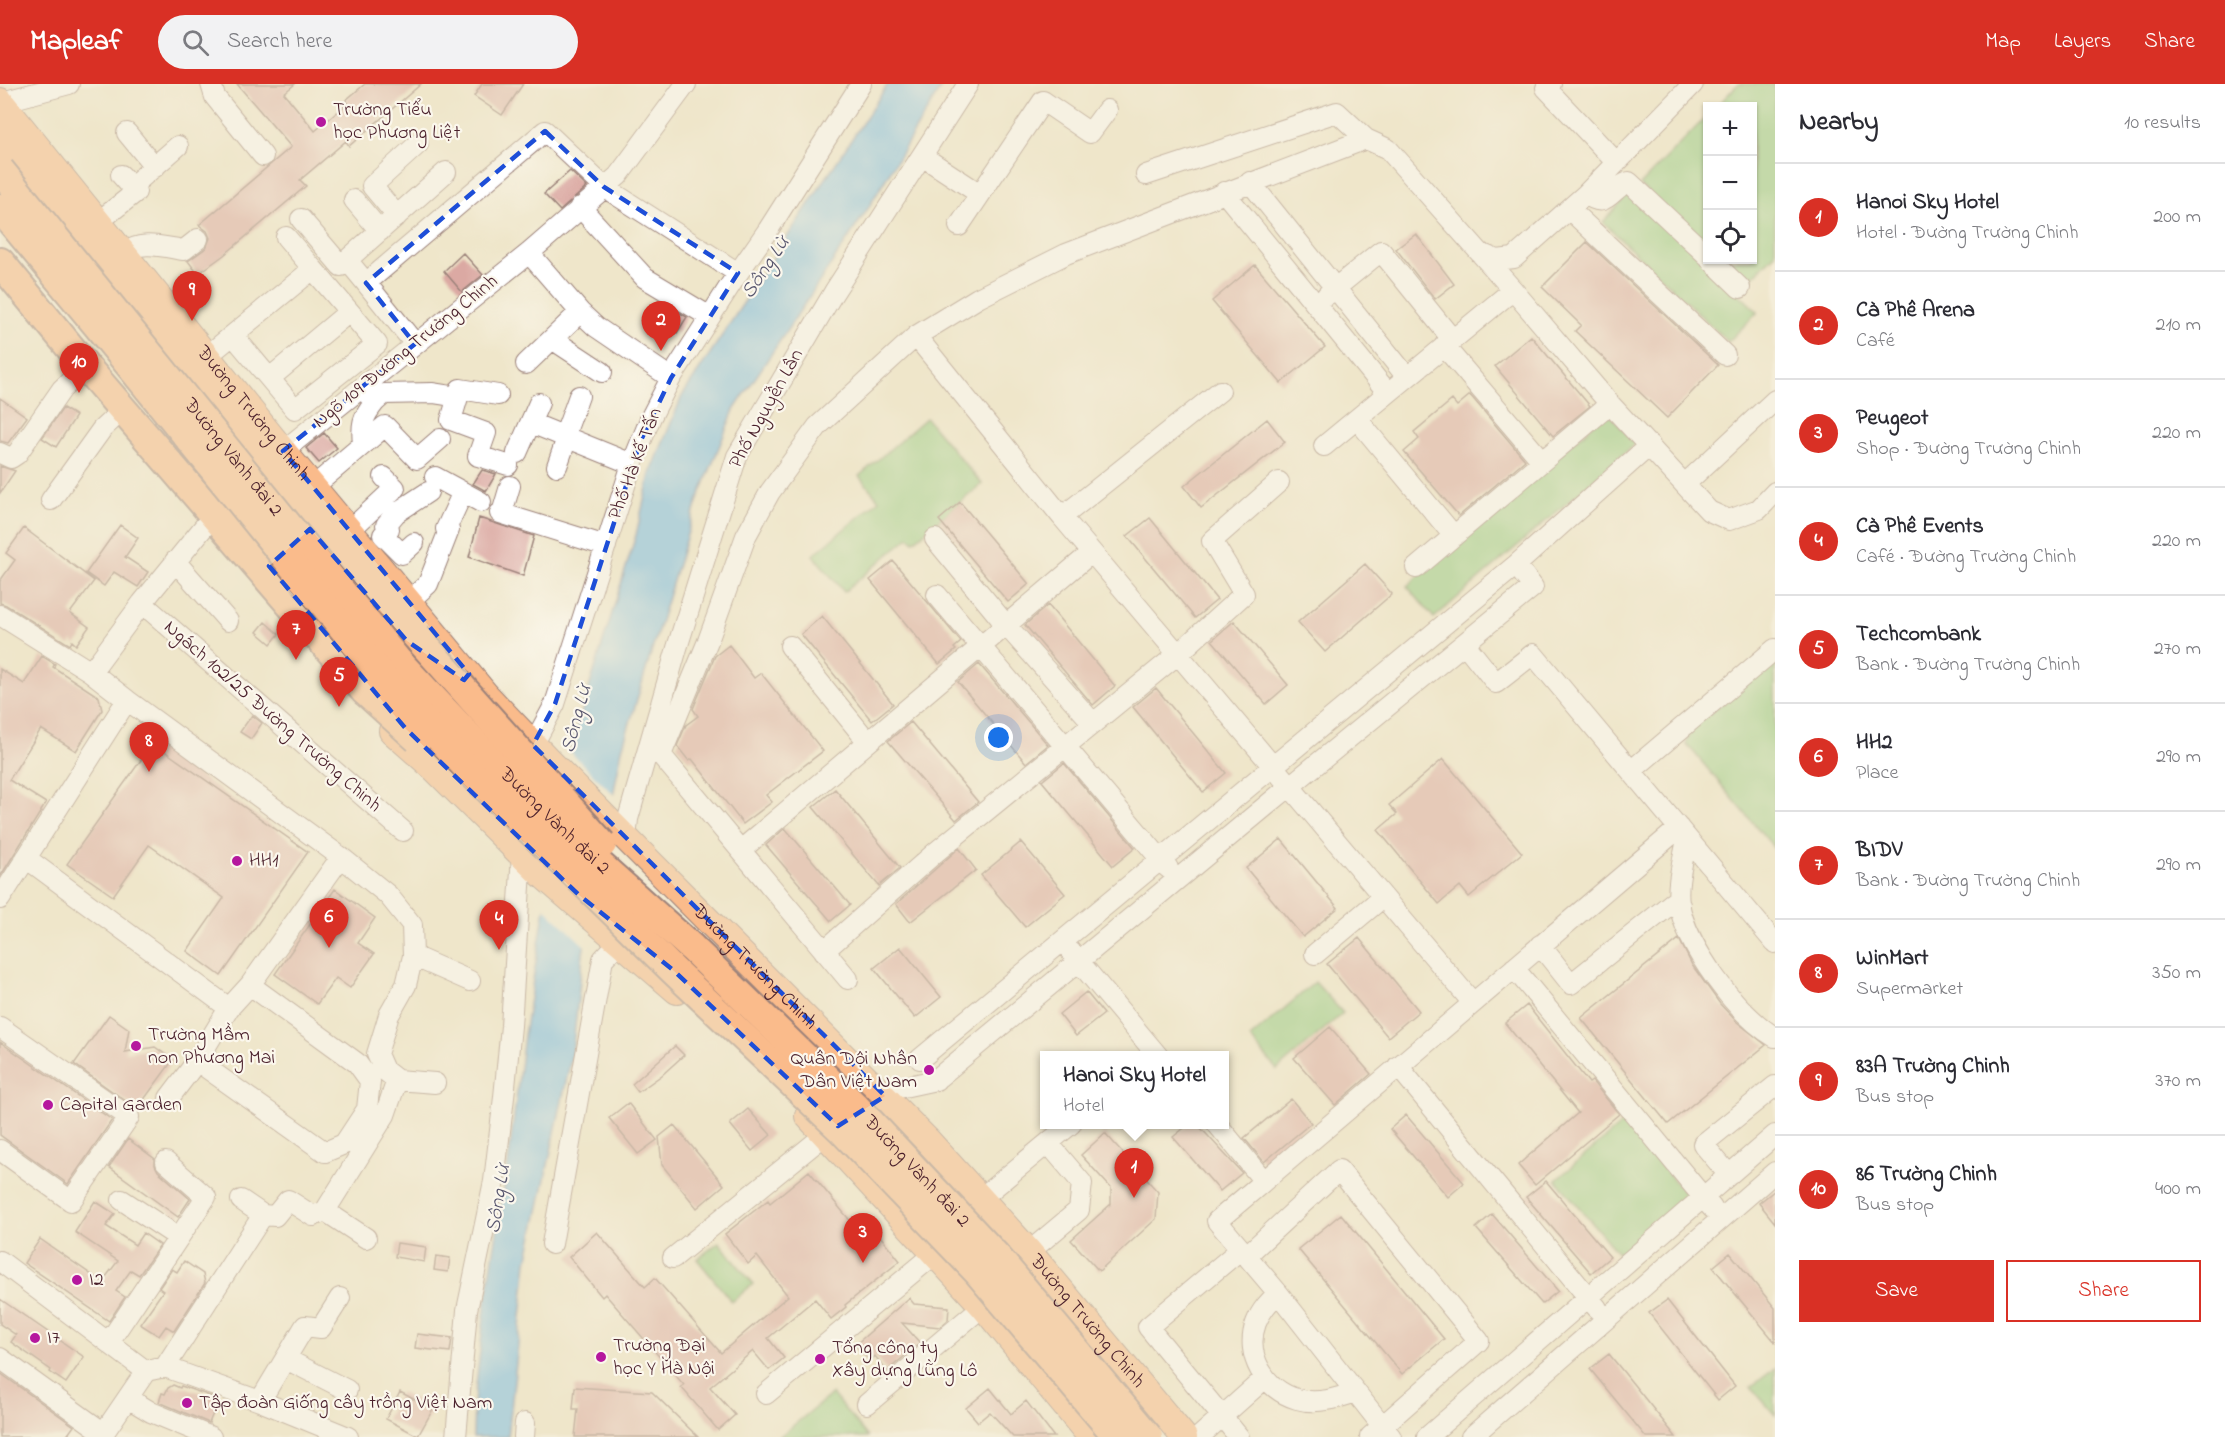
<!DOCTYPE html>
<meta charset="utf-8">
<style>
:root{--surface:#fff;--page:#f2f2f3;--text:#2b2b33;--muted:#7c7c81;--line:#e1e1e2;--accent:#d93025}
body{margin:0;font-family:"Indie Flower",sans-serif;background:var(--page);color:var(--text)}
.controls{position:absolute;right:18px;top:18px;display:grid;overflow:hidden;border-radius:0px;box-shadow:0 2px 4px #0004}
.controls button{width:54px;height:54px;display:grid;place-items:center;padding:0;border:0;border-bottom:2px solid var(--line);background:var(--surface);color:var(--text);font:30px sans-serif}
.you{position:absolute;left:999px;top:654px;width:21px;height:21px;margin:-15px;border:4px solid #fff;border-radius:50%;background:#1a73e8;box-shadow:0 0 0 9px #1a73e833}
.badge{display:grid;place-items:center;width:39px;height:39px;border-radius:50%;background:var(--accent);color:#fff;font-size:20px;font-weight:700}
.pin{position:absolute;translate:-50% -50px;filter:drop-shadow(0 2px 3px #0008)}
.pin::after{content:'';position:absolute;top:32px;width:21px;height:18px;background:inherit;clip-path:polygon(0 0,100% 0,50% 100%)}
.popup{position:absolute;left:1040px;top:967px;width:189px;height:78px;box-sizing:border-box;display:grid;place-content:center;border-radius:0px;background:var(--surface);filter:drop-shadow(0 2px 4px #0005);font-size:20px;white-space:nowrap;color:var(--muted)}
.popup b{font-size:22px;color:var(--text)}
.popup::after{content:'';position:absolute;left:50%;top:100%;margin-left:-12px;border:12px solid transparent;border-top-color:var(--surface)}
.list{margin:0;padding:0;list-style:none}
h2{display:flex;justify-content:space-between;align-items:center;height:78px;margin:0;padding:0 24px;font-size:26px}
h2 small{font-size:20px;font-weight:400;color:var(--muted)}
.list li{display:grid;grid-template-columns:39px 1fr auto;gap:18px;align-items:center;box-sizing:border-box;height:108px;padding:0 24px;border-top:2px solid var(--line)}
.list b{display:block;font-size:22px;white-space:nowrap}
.list p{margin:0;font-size:20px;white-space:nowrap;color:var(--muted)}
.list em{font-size:20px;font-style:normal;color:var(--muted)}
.actions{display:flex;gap:12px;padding:18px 24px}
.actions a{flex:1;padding:14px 0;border:2px solid var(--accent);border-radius:0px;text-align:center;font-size:21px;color:var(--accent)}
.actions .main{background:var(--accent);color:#fff}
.icon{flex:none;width:33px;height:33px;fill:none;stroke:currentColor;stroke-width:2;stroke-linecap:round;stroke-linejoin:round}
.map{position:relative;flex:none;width:1775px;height:1353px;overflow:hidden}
header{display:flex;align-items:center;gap:36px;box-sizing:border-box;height:84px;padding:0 30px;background:var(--accent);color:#fff}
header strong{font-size:28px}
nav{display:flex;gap:33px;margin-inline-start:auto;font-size:21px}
.search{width:420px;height:54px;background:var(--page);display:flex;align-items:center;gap:15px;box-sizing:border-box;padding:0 21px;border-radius:33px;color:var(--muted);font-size:22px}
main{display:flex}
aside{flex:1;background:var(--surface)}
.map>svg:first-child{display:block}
</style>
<header>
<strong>Mapleaf</strong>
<div class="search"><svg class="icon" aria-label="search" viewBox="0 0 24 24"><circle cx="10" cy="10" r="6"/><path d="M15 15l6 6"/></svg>Search here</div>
<nav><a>Map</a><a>Layers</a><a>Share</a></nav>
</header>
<main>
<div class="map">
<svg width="1775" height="1353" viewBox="0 0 1775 1353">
<rect width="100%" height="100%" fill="#fbf7ec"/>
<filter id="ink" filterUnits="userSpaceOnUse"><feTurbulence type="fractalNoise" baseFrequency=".0167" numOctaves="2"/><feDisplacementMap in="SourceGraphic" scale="12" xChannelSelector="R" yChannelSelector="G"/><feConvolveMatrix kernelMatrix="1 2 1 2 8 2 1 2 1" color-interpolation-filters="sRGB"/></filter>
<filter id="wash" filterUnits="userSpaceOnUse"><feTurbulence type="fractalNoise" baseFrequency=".008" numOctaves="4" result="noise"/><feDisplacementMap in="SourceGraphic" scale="24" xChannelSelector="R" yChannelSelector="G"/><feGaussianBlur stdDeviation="1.35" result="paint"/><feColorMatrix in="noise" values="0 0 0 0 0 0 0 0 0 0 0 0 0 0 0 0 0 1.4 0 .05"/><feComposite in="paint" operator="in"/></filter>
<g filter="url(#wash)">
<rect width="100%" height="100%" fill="#efe6ca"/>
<path fill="#91cb80" stroke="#6e7556" stroke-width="1.5" d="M1738,0H1775V170L1744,202L1717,176H1752V22H1717Z
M1707,32V166L1640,101Z
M1631,107L1758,228L1728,258L1603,138Z
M1608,328L1635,360L1434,534L1407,502Z
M926,334L982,400L914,457L909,453L844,508L813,471L879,416L859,392Z
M1775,576V765L1686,659L1693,643Z
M1315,898L1343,929L1277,986L1250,954Z
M1624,1038L1689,1114L1620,1172L1556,1096Z
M719,1158L753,1200L732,1218L697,1175Z
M1775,1284V1331L1751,1303Z
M832,1310L868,1353H779Z"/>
<path fill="#6fbae8" stroke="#5c6c8a" stroke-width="1.5" d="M888,0H943L867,126L734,326L697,418L622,665L583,869L572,970L527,1178L508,1353H473L474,1318L485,1224L509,1073L524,951L572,659L636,451L650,390L682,312Z"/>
<path fill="#efe6ca" d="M568,666L616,713L587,864L543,822Z"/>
<g id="blocks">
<path fill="#dba9a3" d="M237,0H295L284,9L315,47L348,19L346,16L365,0H421L349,62L346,57L300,96L306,102L224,171L198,190L188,177L206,164L210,154L207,147L199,141L291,63Z
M482,0H523L502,31L474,12Z
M570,87L587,103L560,127L544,110Z
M1416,150L1454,200L1435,215L1396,165Z
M1587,158L1718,281L1667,334L1575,247L1581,241L1542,203Z
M463,169L483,191L462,208L444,187Z
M1255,181L1325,263L1281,299L1212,217Z
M673,225L687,233L677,249L664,240Z
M1531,252L1590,322L1553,352L1495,282Z
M1470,311L1525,376L1459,432L1404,368L1419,355L1414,348L1452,316L1457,322Z
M0,314L27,333L8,359L0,357Z
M63,324L76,332L56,363L42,354Z
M1267,335L1285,358L1201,424L1184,402Z
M324,349L337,364L319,379L306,364Z
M0,382L15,387L0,409Z
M482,386L496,390L486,407L473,400Z
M960,418L1029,500L1008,518L939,436Z
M479,434L534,452L523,492L469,473Z
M1150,434L1217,516L1195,534L1127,452Z
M120,441L138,454L125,473L148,488L138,503L114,488L104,502L86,489Z
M24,444L94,497L70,529L89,543L76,561L72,557L70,561L6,521L0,519V497L15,476L6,469Z
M893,477L961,558L954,564L956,566L939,580L870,496Z
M1365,480L1392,510L1325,568L1298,538Z
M1048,521L1115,602L1093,621L1025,541Z
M822,532L893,620L872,637L801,550Z
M1234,537L1288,601L1266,620L1212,556Z
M265,538L279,550L271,560L257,548Z
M729,561L754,594L761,589L823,667L766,711L772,718L743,740L692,675L689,677L677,662L686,641L698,632L693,625L715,572Z
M42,572L55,580L53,583L99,613L102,626L76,667L41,645L9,696L46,719L0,793V585L24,600Z
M979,580L1048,661L1026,679L958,598Z
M1156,604L1226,689L1203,708L1133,623Z
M252,631L262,639L251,655L240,648Z
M911,638L978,718L956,736L888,657Z
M153,659L308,768L221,892L187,867L224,814L149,761L113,812L67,780Z
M1443,675L1522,769L1469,813L1460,802L1439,820L1378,746L1397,730L1389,721Z
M1064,679L1135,764L1113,782L1042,697Z
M835,705L900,784L879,802L813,723Z
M785,744L850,821L831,837L766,761Z
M1281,755L1338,824L1303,853L1246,784Z
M1021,758L1065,810L1025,843L981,791Z
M959,764L976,786L910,838L896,820Z
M335,805L375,834L358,859L374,870L350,904L336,894L317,920L275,890Z
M1359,854L1419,927L1388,953L1327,880Z
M1679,855L1692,881L1720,920L1737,938L1766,961L1668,1040L1581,934Z
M900,863L941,913L915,934L874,884Z
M1086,908L1104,930L1076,952L1059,930Z
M1527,921L1589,999L1592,997L1619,1030L1535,1101L1518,1081L1578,1029L1505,939Z
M109,931L129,945L125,968L155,963L173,976L137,1025L74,980Z
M1330,943L1371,990L1335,1021L1294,974Z
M0,958L112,1036L68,1100L0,1051Z
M675,962L684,971L662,991L638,1008L632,1000Z
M1291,1015L1311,1039L1264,1078L1244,1054Z
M628,1019L657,1056L638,1070L609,1034Z
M748,1025L771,1051L752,1067L730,1040Z
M1406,1031L1464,1099L1448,1113L1390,1045Z
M674,1041L724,1101L697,1124L662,1081L659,1053Z
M1188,1041H1198L1242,1089L1220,1107L1173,1053Z
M1105,1049L1158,1108L1156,1135L1099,1187L1071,1156L1111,1120V1104L1081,1071Z
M128,1055L155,1075V1081L158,1087L190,1115L178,1133L109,1083Z
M809,1087L862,1151L873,1143L900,1177L845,1221L846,1223L831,1235L815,1215L768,1254L784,1274L769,1286L753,1267L710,1303L735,1331L718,1346L681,1303L684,1301L605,1210L602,1213L569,1173L597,1148L645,1203L655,1194L721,1269L788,1212L757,1172L748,1180L725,1150L768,1116L770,1119Z
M1546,1097L1610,1173L1591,1189L1526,1113Z
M1775,1106V1139L1759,1119Z
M95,1117L115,1130L106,1142L135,1161L143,1149L160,1161L139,1191L131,1186L116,1207L125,1213L109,1237L24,1179L40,1155L102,1198L118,1177L75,1148Z
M1341,1130L1444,1255L1402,1290L1298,1165Z
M1492,1130L1558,1207L1542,1220L1476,1144Z
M397,1159L426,1163L424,1178L395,1173Z
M1730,1169L1775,1224V1258L1713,1183Z
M436,1172L450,1174L448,1188L434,1186Z
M184,1177L203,1190L205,1199L174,1247L166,1242L159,1252L140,1240L163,1207L159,1204L172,1185L177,1188Z
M909,1214L914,1220L949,1223L948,1236L940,1243L902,1239L920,1259L887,1287L875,1272L870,1277L855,1261Z
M0,1215L84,1273L66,1299L50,1288L51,1286L11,1258L16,1251L0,1240Z
M1667,1216L1735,1302L1718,1316L1649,1229Z
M417,1250L452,1254L450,1268L415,1264Z
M1609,1270L1676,1353H1646L1590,1285Z
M0,1289L74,1342L66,1353H0Z
M173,1301L180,1304L181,1302L219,1315L209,1339L159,1318L162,1309L165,1310L168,1304Z
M575,1303L652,1308L698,1353H575L578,1325H573Z
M990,1304L1011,1330L1026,1317L1054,1353H1013L990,1328L978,1338L966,1324Z
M400,1308L433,1325L418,1352L386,1335Z"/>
</g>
</g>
<g filter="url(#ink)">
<use href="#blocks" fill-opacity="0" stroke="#9c827a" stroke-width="1.5"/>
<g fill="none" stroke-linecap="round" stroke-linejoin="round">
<defs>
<path id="minor" d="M211,0L215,13L263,72
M1551,0L1546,4L1616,78
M2,18L69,0
M127,49L155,83
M922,72L980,110
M1146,91L1337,28L1366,55
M1250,98L1407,293
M131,103L178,62
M1224,108L1388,309
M1586,110C1607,128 1611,103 1629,98L1708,172
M354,116L380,147
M580,123L645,194L710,233
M1569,125L1725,271
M397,132L372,102L418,60
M301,135L341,182L347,176
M98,138L136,108L121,91
M959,142L1043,17L1090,49L1107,26
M286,153L313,185
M529,169L580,228L596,243L671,294
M1480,169L1497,176L1514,174L1586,110L1693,0
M123,170C141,155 163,163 184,166L198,155
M1711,176L1740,204
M366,199L347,176L446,88
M1327,211L1381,167L1452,255
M916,252L1062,433L1473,919
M552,255L602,288
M415,260L366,199L545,47L604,103L738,189
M1444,262L1542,377
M206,273L313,185L377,260L295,325L233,251
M526,280L580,228
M270,294L349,228
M362,304L375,318L384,310L433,309L458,313L460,305L498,311
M458,313L451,336L486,349L478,372L508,381
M1357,335L1454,452
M531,339L632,380
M564,353L579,312
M363,360C361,341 362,334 375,318
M1324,362L1513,206
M283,367L529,169L618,92L686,0
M0,369L11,374L17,370L62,305L78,290
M517,369L539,319
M557,382L567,354
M435,393L481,418
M1685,400L1775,316
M313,403L385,342L417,375L440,355
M51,416L102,345L115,333
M500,429L606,462
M502,429L510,402
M1062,433L1220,307
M349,447L395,404L384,393
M935,455L1006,541L1093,639
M414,459L402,470L383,451L389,445L386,441L396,429L428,408
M175,477L228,537
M1416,484L1610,320
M937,511L1168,784
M408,518L428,500L449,446L446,445L463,408
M142,519L403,747
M0,531L91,588
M1465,560L1496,599L1533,570L1775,859
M790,562L868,658
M127,616L341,773L388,811L412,841L413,872L406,901L389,931L377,970L384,986L397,996
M533,661L555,620L632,380L651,333L671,294L738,189L768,146L861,0
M651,668L661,671L848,895
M661,671L708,557L746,452L770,408L818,342L916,252L978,214L1066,170L1366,55L1388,65L1513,206L1610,320L1709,427L1729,436L1759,425L1775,408
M1631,687L1775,565
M1687,754C1684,774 1676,799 1679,819C1686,862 1737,931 1775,953
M626,755L628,735L677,564L737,372L834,208L968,0
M741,766L1091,469
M26,774L229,924
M0,815L127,616L91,588L142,519L208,438
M1540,861L1571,900L1672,819L1680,821
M824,867L936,768L1178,570L1244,510L1212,457L1279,398
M1071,868L1158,972
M1315,870L1383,813
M413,872L470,897
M1514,884L1712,1124
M250,901L341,773
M0,943L129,1033L71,1117L0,1066
M920,975L1516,481L1650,361
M1398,982L1597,1224
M939,993L1290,702L1533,503L1516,481
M885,1012L899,1004L936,996
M169,1014L197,977L229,924L250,901L357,979L370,997L367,1025L344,1060L325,1068L197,977
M1217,1040L1264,1097
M1729,1091L1703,1060L1775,1002
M980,1115L1071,1040
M122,1116L178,1153
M241,1116L263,1131
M325,1127L366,1154
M263,1131L275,1132L288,1116L313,1132L325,1127L385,1031L397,996L435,999
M552,1160L603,875L620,857
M1029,1168L1079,1126L1082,1099L1048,1059
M1247,1171L1339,1086L1479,1257L1370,1353
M673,1174L826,1050
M0,1177L146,1287
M1278,1209C1269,1218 1261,1226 1256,1239C1244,1271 1265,1306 1297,1315C1317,1321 1338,1314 1356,1308
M109,1258L206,1113L166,1078
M0,1274L104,1349
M286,1275L347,1306
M165,1283L263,1131
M146,1287L165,1283L260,1317L348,1353
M766,1310L936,1169
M128,1314L151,1328L211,1353
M260,1317L305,1242L321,1244L340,1214
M867,1320L983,1222
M101,1353L146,1287
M456,1353L467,1226L494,1097L504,1013L511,942L522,771
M524,1353L525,1339
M1199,1353L1264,1295
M1239,1353L1148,1243L1241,1165
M1391,1353L1278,1209L1217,1137L1679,744
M1427,1353L1775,1051
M1471,1353L1775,1088"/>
<g id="major">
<path id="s1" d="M0,17L283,367L486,611L548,676L928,1057L1029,1168L1184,1353"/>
<path d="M392,647L435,685L539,788L677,907"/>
<path d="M808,1032L983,1222L1091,1353"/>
</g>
<path id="highway" d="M0,52L416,552
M0,178L87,284L365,607"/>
</defs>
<use href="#minor" stroke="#9c827a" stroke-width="22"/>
<use href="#major" stroke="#9c827a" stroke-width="28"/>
<use href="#highway" stroke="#9c827a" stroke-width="32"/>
<use href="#minor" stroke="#fff" stroke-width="20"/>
<use href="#major" stroke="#fabb8b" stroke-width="26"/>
<use href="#highway" stroke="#fabb8b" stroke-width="28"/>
<defs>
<g id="highway-bridge">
<path id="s2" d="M0,86L397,576L491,676L582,765L692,864L856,1023L996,1172L1148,1353"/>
<path d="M0,124L98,242L381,591L473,690L673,886L842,1046L977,1187L1118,1353"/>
<path d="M416,552L602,760"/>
<path d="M365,607L418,655"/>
</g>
</defs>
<use href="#highway-bridge" stroke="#9c827a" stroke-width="32" stroke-linecap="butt"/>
<use href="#highway-bridge" stroke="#fabb8b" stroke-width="28"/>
</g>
</g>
<path d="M0 0H1775V1353H0ZM545,47L604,103L738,189L671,294L641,356L555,620L533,661L885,1012L838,1042L673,886L579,811L406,645L269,482L310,445L407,557L464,596L469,590L283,367L415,260L366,199Z" fill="#efe6ca" fill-opacity=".55" fill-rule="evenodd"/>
<path fill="none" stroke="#1d4ed8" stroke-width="4.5" stroke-dasharray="12 8" stroke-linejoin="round" d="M545,47L604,103L738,189L671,294L641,356L555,620L533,661L885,1012L838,1042L673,886L579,811L406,645L269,482L310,445L407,557L464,596L469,590L283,367L415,260L366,199Z"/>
<g fill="#b5179e" stroke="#fbf7ec" stroke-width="2">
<circle cx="321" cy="38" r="6"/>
<circle cx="237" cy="777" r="6"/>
<circle cx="136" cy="962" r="6"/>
<circle cx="929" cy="986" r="6"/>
<circle cx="48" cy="1021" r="6"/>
<circle cx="77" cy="1196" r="6"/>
<circle cx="35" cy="1254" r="6"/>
<circle cx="601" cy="1273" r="6"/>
<circle cx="820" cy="1275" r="6"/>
<circle cx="187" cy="1319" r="6"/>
</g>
<g text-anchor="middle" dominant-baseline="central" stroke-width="4.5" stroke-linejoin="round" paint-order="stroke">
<g font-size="20" fill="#4a1f2b" stroke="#fbf7ec" text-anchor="start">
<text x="333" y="26">Trường Tiểu<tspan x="333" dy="23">học Phương Liệt</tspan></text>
<text x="249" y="777">HH1</text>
<text x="148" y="951">Trường Mầm<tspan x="148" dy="23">non Phương Mai</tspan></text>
<text x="917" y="975" text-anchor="end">Quân Dội Nhân<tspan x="917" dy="23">Dân Việt Nam</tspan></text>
<text x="60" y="1021">Capital Garden</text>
<text x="89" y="1196">I2</text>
<text x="47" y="1254">I7</text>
<text x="613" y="1262">Trường Đại<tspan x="613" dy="23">học Y Hà Nội</tspan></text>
<text x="832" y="1264">Tổng công ty<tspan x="832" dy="23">Xây dựng Lũng Lô</tspan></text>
<text x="199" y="1319">Tập đoàn Giống cây trồng Việt Nam</text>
</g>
<g font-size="20" fill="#4a1f2b" stroke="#fbf7ec">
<text transform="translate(406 268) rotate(-39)">Ngõ 109 Đường Trường Chinh</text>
<text transform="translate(767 325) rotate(-61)">Phố Nguyễn Lân</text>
<text stroke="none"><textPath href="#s1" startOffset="402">Đường Trường Chinh</textPath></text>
<text stroke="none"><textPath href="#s2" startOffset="370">Đường Vành đai 2</textPath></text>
<text transform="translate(636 380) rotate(-69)">Phố Hà Kế Tấn</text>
<text transform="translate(272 633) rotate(41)">Ngách 102/25 Đường Trường Chinh</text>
<text stroke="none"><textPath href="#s2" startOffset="856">Đường Vành đai 2</textPath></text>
<text stroke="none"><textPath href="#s1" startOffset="1150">Đường Trường Chinh</textPath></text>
<text stroke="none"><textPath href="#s2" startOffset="1360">Đường Vành đai 2</textPath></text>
<text stroke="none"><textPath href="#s1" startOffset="1636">Đường Trường Chinh</textPath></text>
</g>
<g font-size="21" font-style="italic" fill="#57556d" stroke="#fbf7ec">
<text transform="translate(766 184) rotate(-56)">Sông Lừ</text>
<text transform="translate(577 635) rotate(-75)">Sông Lừ</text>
<text transform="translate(499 1115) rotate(-81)">Sông Lừ</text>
</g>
</g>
</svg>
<div class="controls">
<button>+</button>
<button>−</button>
<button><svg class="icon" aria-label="locate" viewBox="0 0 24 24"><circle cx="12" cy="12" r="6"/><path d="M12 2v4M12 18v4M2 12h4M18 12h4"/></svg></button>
</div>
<div class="you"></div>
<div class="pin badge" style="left:1134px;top:1114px">1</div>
<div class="popup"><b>Hanoi Sky Hotel</b>Hotel</div>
<div class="pin badge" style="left:661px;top:267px">2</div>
<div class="pin badge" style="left:863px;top:1179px">3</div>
<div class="pin badge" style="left:499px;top:866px">4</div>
<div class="pin badge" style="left:339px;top:623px">5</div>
<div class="pin badge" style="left:329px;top:864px">6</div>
<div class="pin badge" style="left:296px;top:576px">7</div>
<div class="pin badge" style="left:149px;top:688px">8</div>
<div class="pin badge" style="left:192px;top:237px">9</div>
<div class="pin badge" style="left:79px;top:309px">10</div>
</div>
<aside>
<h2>Nearby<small>10 results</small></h2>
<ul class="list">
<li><span class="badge">1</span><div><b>Hanoi Sky Hotel</b><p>Hotel · Đường Trường Chinh</p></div><em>200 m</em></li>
<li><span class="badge">2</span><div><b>Cà Phê Arena</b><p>Café</p></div><em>210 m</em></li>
<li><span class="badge">3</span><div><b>Peugeot</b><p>Shop · Đường Trường Chinh</p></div><em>220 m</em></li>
<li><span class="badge">4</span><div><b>Cà Phê Events</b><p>Café · Đường Trường Chinh</p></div><em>220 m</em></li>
<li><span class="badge">5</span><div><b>Techcombank</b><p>Bank · Đường Trường Chinh</p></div><em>270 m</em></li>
<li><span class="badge">6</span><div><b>HH2</b><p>Place</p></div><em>290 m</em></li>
<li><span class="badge">7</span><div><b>BIDV</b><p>Bank · Đường Trường Chinh</p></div><em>290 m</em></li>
<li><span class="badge">8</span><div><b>WinMart</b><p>Supermarket</p></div><em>350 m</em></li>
<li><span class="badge">9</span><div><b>83A Trường Chinh</b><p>Bus stop</p></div><em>370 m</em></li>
<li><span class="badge">10</span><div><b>86 Trường Chinh</b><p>Bus stop</p></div><em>400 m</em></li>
</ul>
<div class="actions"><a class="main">Save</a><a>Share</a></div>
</aside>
</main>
